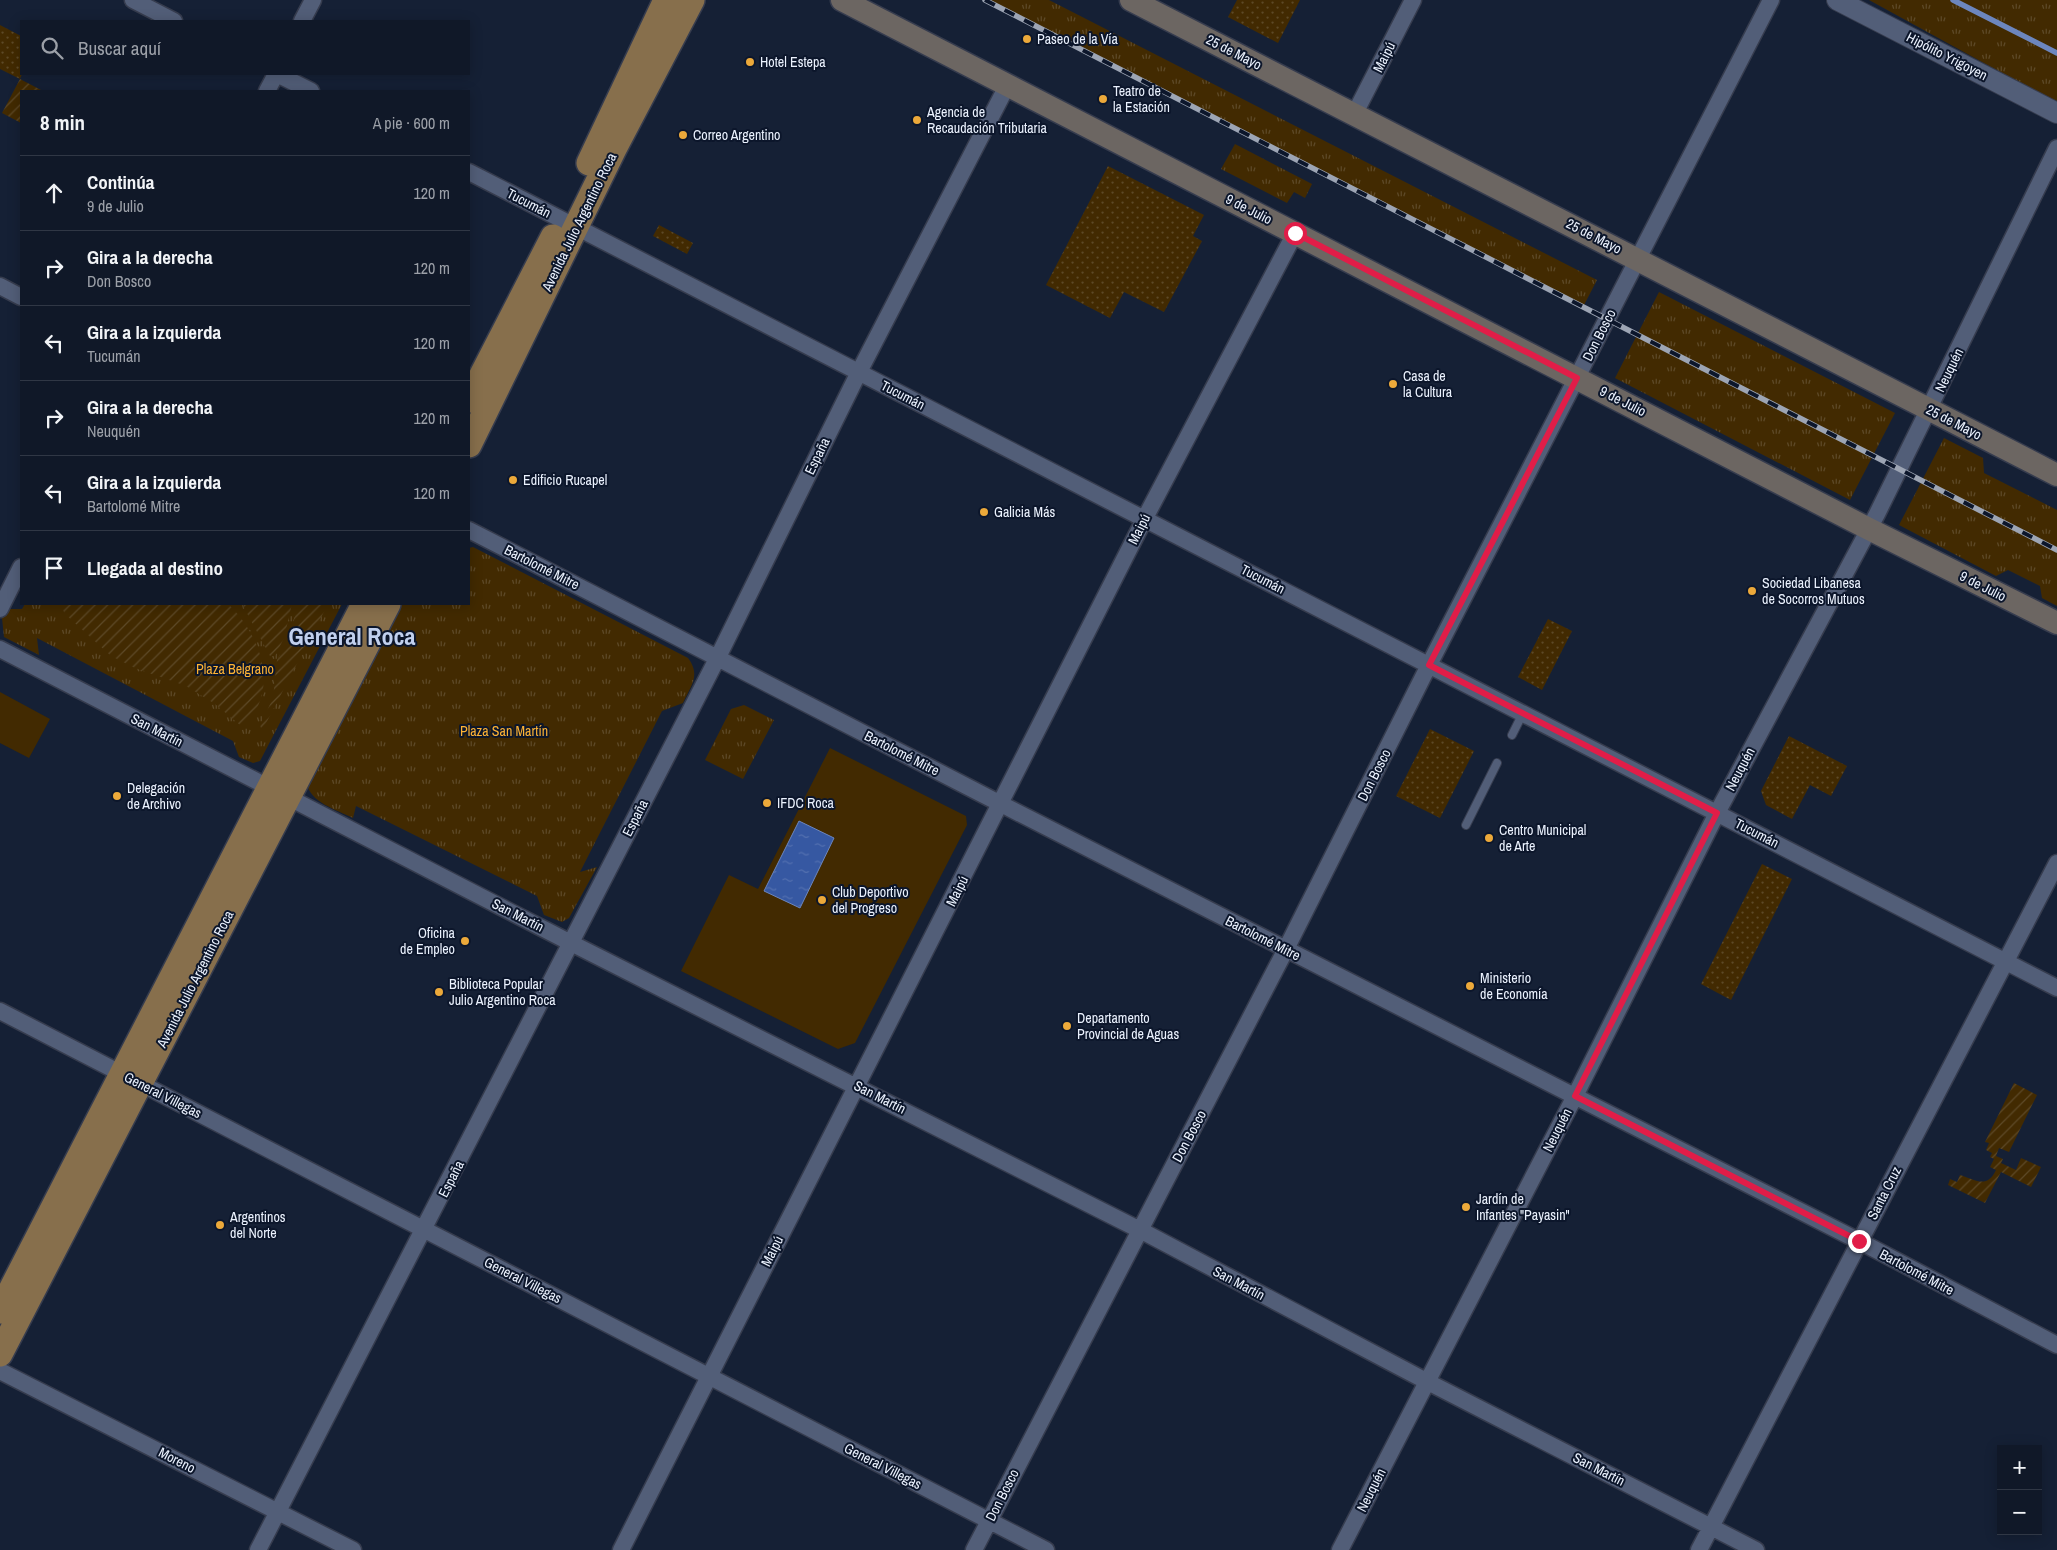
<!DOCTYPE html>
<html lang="es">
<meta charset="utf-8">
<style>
:root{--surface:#101828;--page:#192130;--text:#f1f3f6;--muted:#9ca0a8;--line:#303745}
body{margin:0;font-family:"Archivo Narrow",sans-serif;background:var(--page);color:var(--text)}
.controls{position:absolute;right:15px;bottom:15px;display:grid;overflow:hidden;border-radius:0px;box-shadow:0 2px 12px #0003}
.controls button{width:45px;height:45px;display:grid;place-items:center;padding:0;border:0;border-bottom:1px solid var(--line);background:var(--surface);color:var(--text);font:25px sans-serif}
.stop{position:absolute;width:15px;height:15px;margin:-11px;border:4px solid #e11d48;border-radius:50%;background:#fff}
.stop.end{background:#e11d48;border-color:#fff;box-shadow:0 1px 5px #0008}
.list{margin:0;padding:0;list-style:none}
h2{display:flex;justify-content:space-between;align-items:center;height:65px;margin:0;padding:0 20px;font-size:21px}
h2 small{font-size:16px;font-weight:400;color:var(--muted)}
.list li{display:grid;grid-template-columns:32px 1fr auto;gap:15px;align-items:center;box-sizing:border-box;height:75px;padding:0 20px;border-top:1px solid var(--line)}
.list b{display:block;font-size:19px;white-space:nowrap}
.list p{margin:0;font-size:16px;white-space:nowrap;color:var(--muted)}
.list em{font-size:16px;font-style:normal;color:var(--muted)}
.icon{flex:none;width:28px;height:28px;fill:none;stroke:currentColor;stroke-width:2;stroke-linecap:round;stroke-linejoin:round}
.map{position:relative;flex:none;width:2057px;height:1550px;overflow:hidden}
.search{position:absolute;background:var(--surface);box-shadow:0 2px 12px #0003;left:20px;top:20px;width:450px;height:55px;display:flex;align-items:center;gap:12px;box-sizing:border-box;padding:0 18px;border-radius:0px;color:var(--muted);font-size:19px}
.panel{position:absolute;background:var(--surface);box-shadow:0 2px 12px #0003;left:20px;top:90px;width:450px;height:515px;border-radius:0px}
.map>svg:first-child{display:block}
</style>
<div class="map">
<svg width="2057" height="1550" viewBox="0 0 2057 1550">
<defs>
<pattern id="grass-dots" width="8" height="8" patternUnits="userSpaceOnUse" patternTransform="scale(1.25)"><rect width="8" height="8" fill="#422a01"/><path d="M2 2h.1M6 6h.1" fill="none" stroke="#5d4927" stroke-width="1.8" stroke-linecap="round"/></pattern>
<pattern id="park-tufts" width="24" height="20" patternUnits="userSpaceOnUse" patternTransform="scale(1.25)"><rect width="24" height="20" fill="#422a01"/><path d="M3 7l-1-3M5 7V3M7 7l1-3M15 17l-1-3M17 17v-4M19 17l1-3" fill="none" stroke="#5d4927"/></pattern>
<pattern id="garden-furrows" width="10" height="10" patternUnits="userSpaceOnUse" patternTransform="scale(1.25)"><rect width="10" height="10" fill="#422a01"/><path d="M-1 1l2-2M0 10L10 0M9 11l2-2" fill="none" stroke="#5d4927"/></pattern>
<pattern id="water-ripples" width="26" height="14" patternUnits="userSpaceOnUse" patternTransform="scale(1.25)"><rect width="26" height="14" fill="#3658a2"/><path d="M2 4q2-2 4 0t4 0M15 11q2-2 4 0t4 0" fill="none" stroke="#5370b0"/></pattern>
</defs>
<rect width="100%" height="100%" fill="#152035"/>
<path fill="url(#grass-dots)" d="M1237,0H1300L1278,43L1228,17Z
M0,25L21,36L22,74L20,79L0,69Z
M1108,166L1204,215L1193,236L1202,241L1164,312L1124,292L1110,318L1046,285Z
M659,225L693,243L687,254L653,236Z
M1548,619L1572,631L1542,690L1518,677Z
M1430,729L1474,751L1440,818L1396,796Z
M1789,736L1847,766L1831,796L1810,785L1792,819L1766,805L1761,791Z
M1762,864L1792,879L1731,1000L1701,984Z"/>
<path fill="url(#park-tufts)" d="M984,0H1049L1597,280L1583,307Z
M1869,0H2057V103Z
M1235,144L1312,184L1305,198L1294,192L1287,203L1221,169Z
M1659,292L1895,413L1850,500L1615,378Z
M1944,438L1983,458L1984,473L2057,510V606L2042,598L2040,586L2008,570L1996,576L1899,525Z
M473,547L688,658C701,675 691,686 683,703L662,711L580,872L597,867L569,918L562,922L544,915L537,896L356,806L353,818C337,810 309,802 307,783L402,604H469V548Z
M25,604H342L260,761L253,763L239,757L233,741L37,638L39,655L4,637L2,618L7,609H22Z
M744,705L774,720L743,779L705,760L731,709Z"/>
<path fill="url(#garden-furrows)" d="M20,79L43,91H21V123L2,113Z
M60,604H228C254,628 274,671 258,706C255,713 249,723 240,725L215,704L186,686L135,668L111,656L65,614Z
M242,604H292L284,638L275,656H270Z
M298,604H328L262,731L260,725L273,698L277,660L291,632Z
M2014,1083L2037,1095L2009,1152L1999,1148L1996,1156L2003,1159L2001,1163L2016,1170L2021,1158L2041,1167L2031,1187L2001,1172L1985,1203L1948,1185L1950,1179L1957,1182L1960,1175C1976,1180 1987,1189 1996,1170L1990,1167L1994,1159L1990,1157L1992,1153L1986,1150L1989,1143L1985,1142Z"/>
<path fill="#422a01" d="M0,692L50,719L29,758L0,743Z
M830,748L966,816L967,825L855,1043L838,1049L681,971L729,875L758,889Z"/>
<path fill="url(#water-ripples)" stroke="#6c86be" d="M799,821L834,838L800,908L764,891Z"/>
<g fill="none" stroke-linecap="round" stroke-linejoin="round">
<path stroke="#6c86be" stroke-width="5.5" d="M1953,0L2057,53"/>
<defs>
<path id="service" d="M1512,735L1523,713
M1466,825L1497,763"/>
<path id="minor" d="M133,0L174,21
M302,21L313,0
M277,74L311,91
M267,91L276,74
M1355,113L1413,0
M469,172L2057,988
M0,286L21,297
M469,530L1001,804L1859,1241L2057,1345
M0,609L21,567
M0,649L571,943L1140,1230L1426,1381L1756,1550
M0,1011L1046,1550
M0,1371L353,1550
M258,1550L718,657L859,372L1008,84
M621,1550L1145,518L1295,233
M974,1550L1286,949L1429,665L1771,0
M1340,1550L1575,1096L1717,813L1877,514L2057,148
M1699,1550L2057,863"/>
<path id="tertiary" d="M1837,0L2057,113"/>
<path id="secondary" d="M842,0L1869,529L2057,623
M1131,0L2057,475"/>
<path id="primary" d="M589,163L666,0
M469,400L553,237
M469,445L614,149L692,0
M0,1311L364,604
M0,1354L388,604"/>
</defs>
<use href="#service" stroke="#363c4e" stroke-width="10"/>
<use href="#minor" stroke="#363c4e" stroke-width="19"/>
<use href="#tertiary" stroke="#363c4e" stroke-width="22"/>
<use href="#secondary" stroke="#363c4e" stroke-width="25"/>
<use href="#primary" stroke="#363c4e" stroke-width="28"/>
<use href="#service" stroke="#525e78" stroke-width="8"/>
<use href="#minor" stroke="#525e78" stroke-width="16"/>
<use href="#tertiary" stroke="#525e78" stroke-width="20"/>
<use href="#secondary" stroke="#6c6662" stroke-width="22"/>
<use href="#primary" stroke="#876f4c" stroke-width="25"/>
<defs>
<path id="rail" d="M985,0L2057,550"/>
</defs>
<use href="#rail" stroke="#9da5b4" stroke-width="5.5"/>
<use href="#rail" stroke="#0c162b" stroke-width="4" stroke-dasharray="11" stroke-linecap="butt"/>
</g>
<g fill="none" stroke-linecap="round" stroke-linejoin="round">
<path stroke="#e11d48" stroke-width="6" d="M1295,233L1577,378L1429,665L1717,813L1575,1096L1859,1241"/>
</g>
<g fill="#eca93a" stroke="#0c162b" stroke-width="2">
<circle cx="1027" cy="39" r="5"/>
<circle cx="750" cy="62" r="5"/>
<circle cx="1103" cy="99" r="5"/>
<circle cx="917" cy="120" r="5"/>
<circle cx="683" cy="135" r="5"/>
<circle cx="1393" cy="384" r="5"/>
<circle cx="513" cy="480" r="5"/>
<circle cx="984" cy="512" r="5"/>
<circle cx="1752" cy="591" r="5"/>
<circle cx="117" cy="796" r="5"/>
<circle cx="767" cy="803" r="5"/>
<circle cx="1489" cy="838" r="5"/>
<circle cx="822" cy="900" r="5"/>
<circle cx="465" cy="941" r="5"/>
<circle cx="1470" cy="986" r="5"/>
<circle cx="439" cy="992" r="5"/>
<circle cx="1067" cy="1026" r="5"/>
<circle cx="1466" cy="1207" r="5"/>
<circle cx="220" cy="1225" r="5"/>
</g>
<g text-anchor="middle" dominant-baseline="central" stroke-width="4" stroke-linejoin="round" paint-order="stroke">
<g font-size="14" fill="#ebf2fe" stroke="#0c162b" text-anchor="start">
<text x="1037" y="39">Paseo de la Vía</text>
<text x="760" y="62">Hotel Estepa</text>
<text x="1113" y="91">Teatro de<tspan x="1113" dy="16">la Estación</tspan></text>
<text x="927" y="112">Agencia de<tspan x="927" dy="16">Recaudación Tributaria</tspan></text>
<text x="693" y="135">Correo Argentino</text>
<text x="1403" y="376">Casa de<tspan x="1403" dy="16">la Cultura</tspan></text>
<text x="523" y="480">Edificio Rucapel</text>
<text x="994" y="512">Galicia Más</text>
<text x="1762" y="583">Sociedad Libanesa<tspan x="1762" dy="16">de Socorros Mutuos</tspan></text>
<text x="127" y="788">Delegación<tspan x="127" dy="16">de Archivo</tspan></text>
<text x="777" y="803">IFDC Roca</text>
<text x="1499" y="830">Centro Municipal<tspan x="1499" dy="16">de Arte</tspan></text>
<text x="832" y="892">Club Deportivo<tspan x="832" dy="16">del Progreso</tspan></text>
<text x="455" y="933" text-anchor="end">Oficina<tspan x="455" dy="16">de Empleo</tspan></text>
<text x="1480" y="978">Ministerio<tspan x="1480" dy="16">de Economía</tspan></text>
<text x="449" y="984">Biblioteca Popular<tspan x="449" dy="16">Julio Argentino Roca</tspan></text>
<text x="1077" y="1018">Departamento<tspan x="1077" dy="16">Provincial de Aguas</tspan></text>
<text x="1476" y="1199">Jardín de<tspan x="1476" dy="16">Infantes "Payasin"</tspan></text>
<text x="230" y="1217">Argentinos<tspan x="230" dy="16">del Norte</tspan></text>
</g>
<g font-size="14" fill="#ebf2fe" stroke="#0c162b">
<text transform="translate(1234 52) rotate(27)">25 de Mayo</text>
<text transform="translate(1947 56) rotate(27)">Hipólito Yrigoyen</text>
<text transform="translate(1384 57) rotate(-63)">Maipú</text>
<text transform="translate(529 203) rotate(27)">Tucumán</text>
<text transform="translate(1249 209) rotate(27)">9 de Julio</text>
<text transform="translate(579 222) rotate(-64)">Avenida Julio Argentino Roca</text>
<text transform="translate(1594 236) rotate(27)">25 de Mayo</text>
<text transform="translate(1599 335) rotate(-63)">Don Bosco</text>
<text transform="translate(1949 370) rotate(-64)">Neuquén</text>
<text transform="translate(903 395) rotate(27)">Tucumán</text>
<text transform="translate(1623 401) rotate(27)">9 de Julio</text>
<text transform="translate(1954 422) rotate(27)">25 de Mayo</text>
<text transform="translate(817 456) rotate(-64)">España</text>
<text transform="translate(1139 529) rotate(-63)">Maipú</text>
<text transform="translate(542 567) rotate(27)">Bartolomé Mitre</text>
<text transform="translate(1263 579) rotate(27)">Tucumán</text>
<text transform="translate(1983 586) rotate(27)">9 de Julio</text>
<text transform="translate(157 730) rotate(27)">San Martín</text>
<text transform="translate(902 753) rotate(27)">Bartolomé Mitre</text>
<text transform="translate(1740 769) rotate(-62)">Neuquén</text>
<text transform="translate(1374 775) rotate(-63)">Don Bosco</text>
<text transform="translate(635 818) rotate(-63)">España</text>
<text transform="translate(1757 833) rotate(27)">Tucumán</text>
<text transform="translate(957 891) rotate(-63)">Maipú</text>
<text transform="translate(518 915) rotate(27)">San Martín</text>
<text transform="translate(1263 938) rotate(27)">Bartolomé Mitre</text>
<text transform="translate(195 979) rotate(-63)">Avenida Julio Argentino Roca</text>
<text transform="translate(163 1095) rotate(27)">General Villegas</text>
<text transform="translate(880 1097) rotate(27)">San Martín</text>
<text transform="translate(1557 1130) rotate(-63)">Neuquén</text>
<text transform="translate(1189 1136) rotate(-62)">Don Bosco</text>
<text transform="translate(451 1179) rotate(-63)">España</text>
<text transform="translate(1884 1193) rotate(-63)">Santa Cruz</text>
<text transform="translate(772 1251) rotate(-63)">Maipú</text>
<text transform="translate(1917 1272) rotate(28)">Bartolomé Mitre</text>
<text transform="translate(523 1280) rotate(27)">General Villegas</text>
<text transform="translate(1239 1283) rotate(28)">San Martín</text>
<text transform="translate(177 1460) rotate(27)">Moreno</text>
<text transform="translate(883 1466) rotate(27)">General Villegas</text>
<text transform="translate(1599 1469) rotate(27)">San Martín</text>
<text transform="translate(1371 1490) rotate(-63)">Neuquén</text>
<text transform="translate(1002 1495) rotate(-63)">Don Bosco</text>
</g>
<g font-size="14" fill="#fdb335" stroke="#0c162b">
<text x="235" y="669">Plaza Belgrano</text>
<text x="504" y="731">Plaza San Martín</text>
</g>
<g font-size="24" font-weight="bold" fill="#c1d0ee" stroke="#0c162b">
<text x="352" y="636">General Roca</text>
</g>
</g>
</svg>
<div class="controls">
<button>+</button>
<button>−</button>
</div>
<div class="stop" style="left:1295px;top:233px"></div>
<div class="stop end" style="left:1859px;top:1241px"></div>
<div class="search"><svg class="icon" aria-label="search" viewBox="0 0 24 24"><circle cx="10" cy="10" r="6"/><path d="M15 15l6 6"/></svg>Buscar aquí</div>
<section class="panel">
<h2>8 min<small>A pie · 600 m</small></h2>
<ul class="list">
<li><svg class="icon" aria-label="ahead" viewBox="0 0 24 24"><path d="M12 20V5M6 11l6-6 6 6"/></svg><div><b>Continúa</b><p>9 de Julio</p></div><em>120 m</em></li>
<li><svg class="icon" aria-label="right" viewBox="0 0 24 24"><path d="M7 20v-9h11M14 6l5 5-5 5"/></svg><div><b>Gira a la derecha</b><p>Don Bosco</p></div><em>120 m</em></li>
<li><svg class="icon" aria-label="left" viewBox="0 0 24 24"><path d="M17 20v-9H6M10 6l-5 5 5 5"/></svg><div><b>Gira a la izquierda</b><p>Tucumán</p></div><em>120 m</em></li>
<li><svg class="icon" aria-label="right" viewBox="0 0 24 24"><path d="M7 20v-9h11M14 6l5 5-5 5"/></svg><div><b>Gira a la derecha</b><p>Neuquén</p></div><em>120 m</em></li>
<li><svg class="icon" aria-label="left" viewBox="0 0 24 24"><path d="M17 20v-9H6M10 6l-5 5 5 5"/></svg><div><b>Gira a la izquierda</b><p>Bartolomé Mitre</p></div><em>120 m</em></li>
<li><svg class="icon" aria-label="arrive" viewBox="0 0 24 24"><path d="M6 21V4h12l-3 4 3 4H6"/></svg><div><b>Llegada al destino</b></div></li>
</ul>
</section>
</div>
